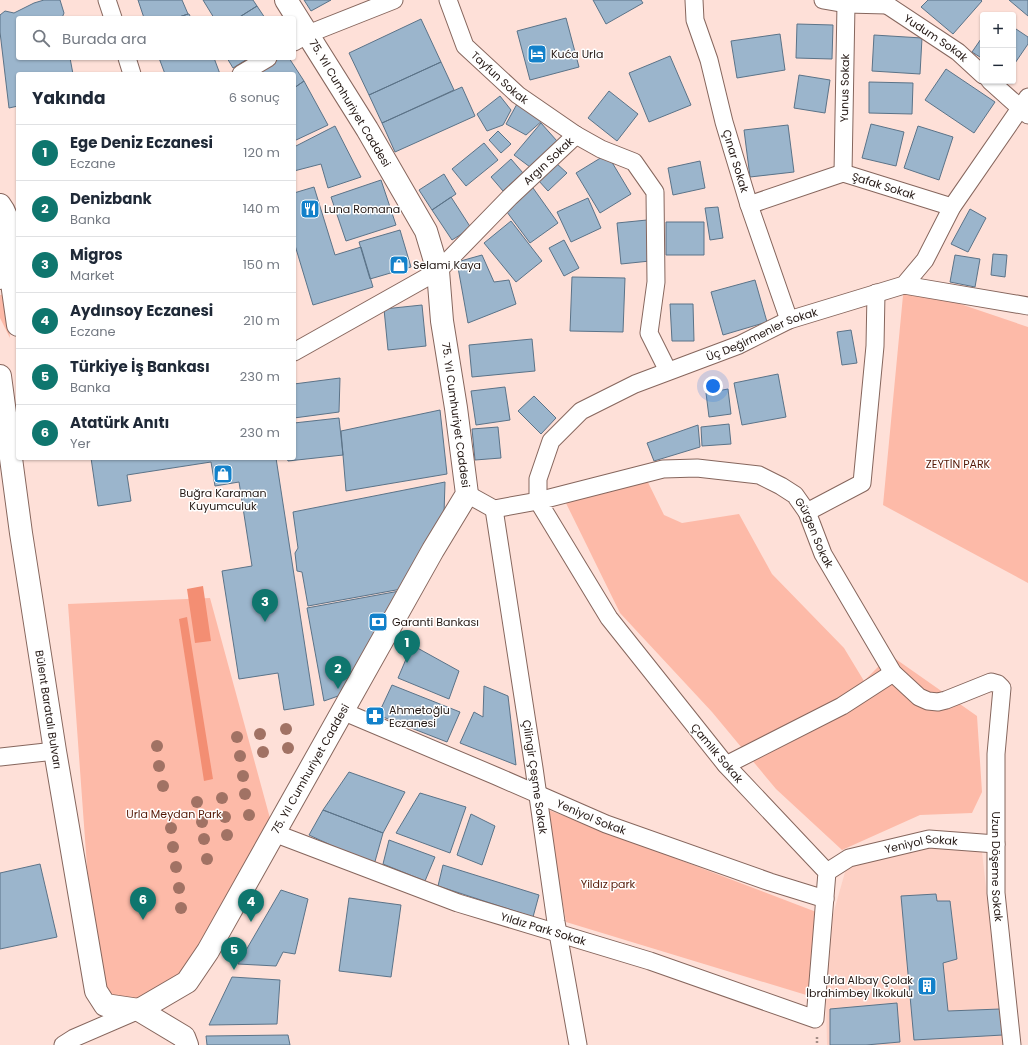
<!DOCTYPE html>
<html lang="tr">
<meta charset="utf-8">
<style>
:root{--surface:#fff;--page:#f6f6f7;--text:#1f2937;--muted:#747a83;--line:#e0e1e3;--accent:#0f766e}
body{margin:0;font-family:Poppins,sans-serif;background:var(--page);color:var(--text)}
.controls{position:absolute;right:12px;top:12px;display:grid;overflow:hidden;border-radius:4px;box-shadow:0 1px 3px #0004}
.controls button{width:36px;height:36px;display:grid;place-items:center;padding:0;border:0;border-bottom:1px solid var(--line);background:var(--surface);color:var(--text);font:20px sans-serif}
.you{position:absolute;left:713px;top:386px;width:14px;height:14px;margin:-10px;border:3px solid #fff;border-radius:50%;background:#1a73e8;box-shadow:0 0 0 6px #1a73e833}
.badge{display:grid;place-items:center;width:26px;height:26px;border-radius:50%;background:var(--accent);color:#fff;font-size:13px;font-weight:700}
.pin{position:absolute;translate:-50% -33px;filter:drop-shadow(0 1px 2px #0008)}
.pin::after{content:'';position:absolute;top:21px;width:14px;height:12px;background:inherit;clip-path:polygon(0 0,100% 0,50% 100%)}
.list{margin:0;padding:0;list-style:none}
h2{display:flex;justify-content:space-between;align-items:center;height:52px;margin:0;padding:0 16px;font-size:17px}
h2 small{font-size:13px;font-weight:400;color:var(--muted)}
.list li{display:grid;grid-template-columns:26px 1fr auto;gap:12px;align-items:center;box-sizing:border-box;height:56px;padding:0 16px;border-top:1px solid var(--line)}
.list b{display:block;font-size:15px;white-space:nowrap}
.list p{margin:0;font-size:13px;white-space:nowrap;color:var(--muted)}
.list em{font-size:13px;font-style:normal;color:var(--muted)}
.icon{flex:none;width:22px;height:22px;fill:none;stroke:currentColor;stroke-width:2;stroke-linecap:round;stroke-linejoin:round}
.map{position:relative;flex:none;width:1028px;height:1045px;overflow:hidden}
.search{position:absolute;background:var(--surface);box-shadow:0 1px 3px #0004;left:16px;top:16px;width:280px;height:44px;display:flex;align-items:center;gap:10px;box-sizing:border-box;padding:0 14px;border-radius:4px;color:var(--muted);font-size:15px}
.panel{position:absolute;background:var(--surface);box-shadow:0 1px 3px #0004;left:16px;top:72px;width:280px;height:388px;border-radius:4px}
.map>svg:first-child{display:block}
</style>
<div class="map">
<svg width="1028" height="1045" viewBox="0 0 1028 1045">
<rect width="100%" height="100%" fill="#fee0d8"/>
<path fill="#fdd0c4" d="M929,839L981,843L1004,1045H827L826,1001L832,918L849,858Z"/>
<path fill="#fdbaa8" d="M904,285L1028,327V583L883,505Z
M6,294L10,338L0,318V295Z
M640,466L664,515L682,523L739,514L772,574L844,648L864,681L890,655L977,716L982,792L972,813L920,815L842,850L776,789L712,712L620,613L563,497Z
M210,598L274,833L208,951L139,1010L96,991L68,604Z
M546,809L832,918L826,1001L566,922Z"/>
<path fill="#f38e73" d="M203,586L211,641L195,643L187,589Z
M187,617L213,779L204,781L179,619Z"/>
<path fill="#9bb5cc" stroke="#5b7388" d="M44,0H60L64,13L62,18H18V58H70L73,74H18V106L9,108L0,32V15L5,11L14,13L34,3Z
M138,0H182L188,14L176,18H144Z
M203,0H253L257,6L238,18H214Z
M304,0H331L311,11Z
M593,0H641L643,3L606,24Z
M928,0H981L982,1L953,34L921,7Z
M1009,0H1028V16Z
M257,6L265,18H238Z
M188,14H189L191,18H176Z
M566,18L579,67L530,80L517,31Z
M421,19L441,62L369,95L349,53Z
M797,24L833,25L832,59L796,58Z
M1013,27L1028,37V44L1013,66Z
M780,34L785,70L737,78L731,41Z
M874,35L922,38L920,74L872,71Z
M983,36V59L972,52Z
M670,56L691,105L649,122L629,73Z
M159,58H214L220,74H165Z
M227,58H249L233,68Z
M274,58H289L304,81L294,88V74H251Z
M441,62L454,90L382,123L369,95Z
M946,69L995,102L974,133L925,100Z
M799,75L830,80L825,113L794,108Z
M304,81L328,125L294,141V88Z
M869,82L913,83L912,114L869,113Z
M462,87L475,116L395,152L382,123Z
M609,91L638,114L617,141L588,118Z
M500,96L511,110L503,125L487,131L477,114Z
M517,104L543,120L526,135L506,124Z
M541,123L557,141L530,167L514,155Z
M871,124L904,132L896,166L862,158Z
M788,125L794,172L750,177L744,130Z
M335,126L361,177L328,188L321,164L294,171V147Z
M918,126L953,137L939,180L904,168Z
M498,131L511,144L501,153L489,140Z
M484,143L498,160L466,186L452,169Z
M607,154L631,194L600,213L576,173Z
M511,159L523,173L503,191L491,177Z
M700,161L705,188L673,195L668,168Z
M556,163L567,173L548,191L538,180Z
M444,174L456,194L432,210L419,190Z
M381,180L396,225L346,241L331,197Z
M314,187L335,255L361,247L373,287L313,305L294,242V193Z
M533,188L558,223L530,243L504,208Z
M451,197L471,228L452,240L432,210Z
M588,198L601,228L571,242L557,212Z
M718,207L723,238L710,240L705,208Z
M970,209L986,218L968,252L951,244Z
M647,220L650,261L621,264L617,223Z
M511,221L542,261L516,282L484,243Z
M666,222H704V255H666Z
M400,230L411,267L370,279L359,242Z
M564,240L579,268L564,276L549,248Z
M993,254L1007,255L1005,277L991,275Z
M482,255L494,282L509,280L516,304L468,323L457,262Z
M955,255L980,259L975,287L950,282Z
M572,277L625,278L623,332L570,331Z
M755,280L767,322L723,335L711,292Z
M670,304H693L694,341H672Z
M422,305L426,346L388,350L384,309Z
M851,330L857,363L842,365L837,332Z
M532,339L535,371L472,377L469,345Z
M778,374L786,417L742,425L734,383Z
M340,378L339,412L294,418V384Z
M505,387L510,420L476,425L471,391Z
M728,389L731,414L709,417L706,393Z
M534,396L556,418L541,434L518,411Z
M440,410L447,474L346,491L341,431Z
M339,418L343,455L288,461L287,458H294V423Z
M729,424L731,444L702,446L701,427Z
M698,425L700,447L654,461L647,443Z
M498,427L501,458L475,460L472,429Z
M91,458H276L314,705L284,710L278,673L239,679L222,571L252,566L239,482L215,486L211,462L127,475L131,501L98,506Z
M445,482L444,514L407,588L308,606L302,572L297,571L295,553L298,548L293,512Z
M405,590L341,695L324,701L307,608Z
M412,645L459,671L449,699L398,678Z
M392,685L460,712L447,742L378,715Z
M484,686L508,696L516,765L460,743L474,712L483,717Z
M349,772L405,792L383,833L323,810Z
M420,793L466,807L450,853L396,833Z
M323,810L383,833L374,865L309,835Z
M471,814L495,826L482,865L457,855Z
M389,840L435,857L425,881L383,864Z
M40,864L57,937L0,949V873Z
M443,865L539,895L533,917L438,886Z
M281,890L308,899L295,954L283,952L276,966L238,964Z
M936,894L937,901H950L957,959L943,963L948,1011L1000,1009L1003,1035L914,1040L901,896Z
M349,898L401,905L391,977L339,971Z
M232,977L280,980L277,1024L209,1025Z
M897,1003L900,1042L866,1045H830V1009Z
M288,1035L290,1045H207L206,1036Z"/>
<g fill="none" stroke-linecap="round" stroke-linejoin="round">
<defs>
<g id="minor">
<path d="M107,0L113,18"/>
<path id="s1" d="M448,0L465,46L518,95L576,135"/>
<path id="s2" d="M694,0L695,20L709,60L724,122L749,205L789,320"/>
<path d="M823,0L846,4L887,5"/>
<path id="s3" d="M887,5L958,52L983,75"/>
<path d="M294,42L308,34L394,0"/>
<path d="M127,58L132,74"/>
<path d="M241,74L268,58"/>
<path d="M990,81L1028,115"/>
<path id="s4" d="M843,173L846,4"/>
<path id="s5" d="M749,205L843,173L952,207"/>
<path d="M904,285L1028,306"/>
<path id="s6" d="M294,352L438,271L510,197L576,135L601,149L634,162L655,192L656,282L649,333L668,371"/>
<path id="s7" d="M467,494L494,509L538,501V479L551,441L581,411L635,384L739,345L789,320L904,285L925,260L952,207L1028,97"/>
<path id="s8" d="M494,509L534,768L556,922L578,1045"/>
<path d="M807,512L862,483L875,346L876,293"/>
<path id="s9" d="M342,711L496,776L606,824L770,882L825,899"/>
<path d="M0,757L55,751"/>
<path d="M726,765L842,706L893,673"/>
<path id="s10" d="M274,833L458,903L650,961L815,1019L827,872L726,765L609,618L538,501L663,469L697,468L759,475L781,486L795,495L807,512L823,554L893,673L919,697L928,701L938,702L946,700L991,682L998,684L1002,688L996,754V893L1012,1045"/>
<path id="s11" d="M827,872L849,858L929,839L996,844"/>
<path d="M63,1045L74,1038L139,1010"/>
</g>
<g id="tertiary">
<path d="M0,205C12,220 12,250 10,269L0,278"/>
<path d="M10,269L18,325"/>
<path id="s12" d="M0,376L21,533L55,751L96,991L105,1005L139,1010L184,1037L187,1045"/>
<path id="s13" d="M139,1010L187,982L208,951L433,550L467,494L456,408L442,321L438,271L426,231L367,129L286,0"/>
</g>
</defs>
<use href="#minor" stroke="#86665d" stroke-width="19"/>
<use href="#tertiary" stroke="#86665d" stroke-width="24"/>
<path stroke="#a38d86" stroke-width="2.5" stroke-dasharray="2 2" stroke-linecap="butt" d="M817,1037V1045"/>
<use href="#minor" stroke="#fff" stroke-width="17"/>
<use href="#tertiary" stroke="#fff" stroke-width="22"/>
</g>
<g fill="#a17264">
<circle cx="286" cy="729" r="6"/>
<circle cx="260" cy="734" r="6"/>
<circle cx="237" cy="737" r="6"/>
<circle cx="157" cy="746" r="6"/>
<circle cx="288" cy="748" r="6"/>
<circle cx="263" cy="752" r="6"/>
<circle cx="240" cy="756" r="6"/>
<circle cx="159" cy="766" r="6"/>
<circle cx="243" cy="776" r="6"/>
<circle cx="163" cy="786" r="6"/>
<circle cx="245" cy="794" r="6"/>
<circle cx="222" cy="798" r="6"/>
<circle cx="197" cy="802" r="6"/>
<circle cx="249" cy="815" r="6"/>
<circle cx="225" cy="817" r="6"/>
<circle cx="202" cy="822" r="6"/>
<circle cx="171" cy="828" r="6"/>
<circle cx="227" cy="835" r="6"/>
<circle cx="204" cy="839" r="6"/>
<circle cx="173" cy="847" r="6"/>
<circle cx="207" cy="859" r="6"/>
<circle cx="176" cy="867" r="6"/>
<circle cx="179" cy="888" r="6"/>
<circle cx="181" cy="908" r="6"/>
</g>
<defs>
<symbol id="hotel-square" viewBox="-11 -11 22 22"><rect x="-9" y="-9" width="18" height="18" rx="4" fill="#1381ca" stroke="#fff"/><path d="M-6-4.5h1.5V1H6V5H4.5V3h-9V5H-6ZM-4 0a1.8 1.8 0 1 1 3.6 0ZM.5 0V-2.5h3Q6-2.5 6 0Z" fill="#fff"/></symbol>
<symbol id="restaurant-square" viewBox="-11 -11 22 22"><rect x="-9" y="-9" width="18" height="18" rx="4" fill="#1381ca" stroke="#fff"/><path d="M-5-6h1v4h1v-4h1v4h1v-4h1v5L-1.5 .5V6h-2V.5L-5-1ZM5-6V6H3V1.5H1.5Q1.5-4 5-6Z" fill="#fff"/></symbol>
<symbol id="shop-square" viewBox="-11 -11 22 22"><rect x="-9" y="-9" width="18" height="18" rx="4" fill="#1381ca" stroke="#fff"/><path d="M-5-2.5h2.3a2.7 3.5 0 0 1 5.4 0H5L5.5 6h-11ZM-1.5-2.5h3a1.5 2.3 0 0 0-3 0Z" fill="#fff"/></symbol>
<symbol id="bank-square" viewBox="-11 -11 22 22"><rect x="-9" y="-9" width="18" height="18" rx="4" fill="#1381ca" stroke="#fff"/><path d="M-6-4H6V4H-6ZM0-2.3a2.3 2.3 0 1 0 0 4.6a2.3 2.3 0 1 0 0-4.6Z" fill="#fff"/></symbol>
<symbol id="pharmacy-square" viewBox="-11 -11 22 22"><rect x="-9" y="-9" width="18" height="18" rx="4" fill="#1381ca" stroke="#fff"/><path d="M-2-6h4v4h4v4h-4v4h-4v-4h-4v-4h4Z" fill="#fff"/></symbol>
<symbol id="building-square" viewBox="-11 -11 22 22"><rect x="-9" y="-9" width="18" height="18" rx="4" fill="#1381ca" stroke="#fff"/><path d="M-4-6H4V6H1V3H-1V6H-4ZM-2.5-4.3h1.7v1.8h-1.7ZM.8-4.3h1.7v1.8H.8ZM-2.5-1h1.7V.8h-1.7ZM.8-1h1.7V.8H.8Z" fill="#fff"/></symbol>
</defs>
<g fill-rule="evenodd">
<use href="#hotel-square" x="526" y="43" width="22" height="22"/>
<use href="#restaurant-square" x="299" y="198" width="22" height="22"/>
<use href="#shop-square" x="388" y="254" width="22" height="22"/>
<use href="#shop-square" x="212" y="463" width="22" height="22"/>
<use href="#bank-square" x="367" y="611" width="22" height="22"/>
<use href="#pharmacy-square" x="364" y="705" width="22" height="22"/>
<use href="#building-square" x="916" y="975" width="22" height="22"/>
</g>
<g text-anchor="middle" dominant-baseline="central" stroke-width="3" stroke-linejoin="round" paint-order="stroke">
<g font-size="11" fill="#221612" stroke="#fff">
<text stroke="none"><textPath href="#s3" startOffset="59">Yudum Sokak</textPath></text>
<text stroke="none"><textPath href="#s1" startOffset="96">Tayfun Sokak</textPath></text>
<text stroke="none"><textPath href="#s4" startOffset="85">Yunus Sokak</textPath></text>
<text transform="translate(350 103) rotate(59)">75. Yıl Cumhuriyet Caddesi</text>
<text stroke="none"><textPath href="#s6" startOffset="321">Argın Sokak</textPath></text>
<text stroke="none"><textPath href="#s2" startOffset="167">Çınar Sokak</textPath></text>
<text stroke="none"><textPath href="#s5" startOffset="142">Şafak Sokak</textPath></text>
<text stroke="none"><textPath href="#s7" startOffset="377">Üç Değirmenler Sokak</textPath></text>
<text transform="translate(456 415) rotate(82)">75. Yıl Cumhuriyet Caddesi</text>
<text stroke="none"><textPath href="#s10" startOffset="1501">Gürgen Sokak</textPath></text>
<text stroke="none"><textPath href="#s12" startOffset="337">Bülent Baratalı Bulvarı</textPath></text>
<text transform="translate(717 753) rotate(50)">Çamlık Sokak</text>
<text stroke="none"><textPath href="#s13" startOffset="302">75. Yıl Cumhuriyet Caddesi</textPath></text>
<text stroke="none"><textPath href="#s8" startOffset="271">Çilingir Çeşme Sokak</textPath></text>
<text stroke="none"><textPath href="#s9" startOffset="271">Yeniyol Sokak</textPath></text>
<text stroke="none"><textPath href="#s11" startOffset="100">Yeniyol Sokak</textPath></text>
<text stroke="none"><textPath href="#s10" startOffset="1966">Uzun Döşeme Sokak</textPath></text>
<text stroke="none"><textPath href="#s10" startOffset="286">Yıldız Park Sokak</textPath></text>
</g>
<g font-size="11" fill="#221612" stroke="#fff" text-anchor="start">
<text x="551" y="54">Kuća Urla</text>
<text x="324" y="209">Luna Romana</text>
<text x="413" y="265">Selami Kaya</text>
<text x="223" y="493" text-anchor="middle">Buğra Karaman<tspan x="223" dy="13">Kuyumculuk</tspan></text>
<text x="392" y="622">Garanti Bankası</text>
<text x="389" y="710">Ahmetoğlu<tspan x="389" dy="13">Eczanesi</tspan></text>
<text x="913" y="980" text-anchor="end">Urla Albay Çolak<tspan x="913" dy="13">İbrahimbey İlkokulu</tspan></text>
</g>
<g font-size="11" fill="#551806" stroke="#fff">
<text x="958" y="464">ZEYTİN PARK</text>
<text x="174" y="814">Urla Meydan Park</text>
<text x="608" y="884">Yildız park</text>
</g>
</g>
</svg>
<div class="controls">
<button>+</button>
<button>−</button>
</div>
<div class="you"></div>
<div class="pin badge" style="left:407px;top:663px">1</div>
<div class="pin badge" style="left:338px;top:689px">2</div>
<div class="pin badge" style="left:265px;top:622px">3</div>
<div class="pin badge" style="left:251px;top:922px">4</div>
<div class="pin badge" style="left:234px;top:970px">5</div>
<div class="pin badge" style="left:143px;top:920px">6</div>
<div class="search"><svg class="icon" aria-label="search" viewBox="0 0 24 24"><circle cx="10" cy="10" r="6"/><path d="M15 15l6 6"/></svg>Burada ara</div>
<section class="panel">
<h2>Yakında<small>6 sonuç</small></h2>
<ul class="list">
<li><span class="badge">1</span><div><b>Ege Deniz Eczanesi</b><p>Eczane</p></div><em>120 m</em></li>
<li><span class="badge">2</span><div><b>Denizbank</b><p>Banka</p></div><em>140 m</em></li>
<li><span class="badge">3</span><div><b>Migros</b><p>Market</p></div><em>150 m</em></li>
<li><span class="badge">4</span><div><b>Aydınsoy Eczanesi</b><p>Eczane</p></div><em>210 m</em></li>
<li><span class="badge">5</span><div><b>Türkiye İş Bankası</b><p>Banka</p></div><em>230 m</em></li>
<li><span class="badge">6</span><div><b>Atatürk Anıtı</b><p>Yer</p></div><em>230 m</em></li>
</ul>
</section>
</div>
